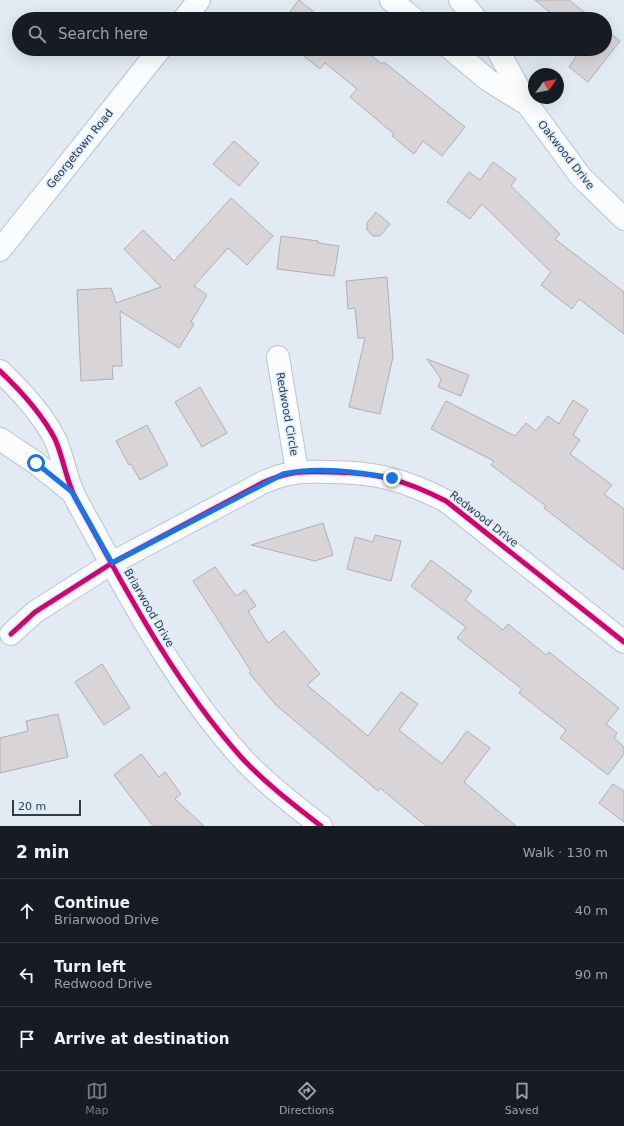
<!DOCTYPE html>
<meta charset="utf-8">
<style>
:root{--surface:#171b24;--page:#20242c;--text:#f1f3f6;--muted:#9ea1a6;--line:#363941;--accent:#6f7a84}
body{margin:0;font-family:"DejaVu Sans",sans-serif;background:var(--page);color:var(--text)}
.compass{position:absolute;left:528px;top:68px;width:36px;height:36px;border-radius:50%;background:var(--surface);box-shadow:0 4px 16px #0002;rotate:57deg}
.scale{position:absolute;left:12px;bottom:10px;width:69px;box-sizing:border-box;padding-left:4px;border:2px solid #313d47;border-top:0;font-size:11px;line-height:14px;white-space:nowrap;color:#313d47;-webkit-text-stroke:3px #daecfc;paint-order:stroke}
.stop{position:absolute;width:12px;height:12px;margin:-9px;border:3px solid #1a73e8;border-radius:50%;background:#fff}
.stop.end{background:#1a73e8;border-color:#fff;box-shadow:0 1px 4px #0008}
.list{margin:0;padding:0;list-style:none}
h2{display:flex;justify-content:space-between;align-items:center;height:52px;margin:0;padding:0 16px;font-size:17px}
h2 small{font-size:13px;font-weight:400;color:var(--muted)}
.list li{display:grid;grid-template-columns:26px 1fr auto;gap:12px;align-items:center;box-sizing:border-box;height:64px;padding:0 16px;border-top:1px solid var(--line)}
.list b{display:block;font-size:15px;white-space:nowrap}
.list p{margin:0;font-size:13px;white-space:nowrap;color:var(--muted)}
.list em{font-size:13px;font-style:normal;color:var(--muted)}
.icon{flex:none;width:22px;height:22px;fill:none;stroke:currentColor;stroke-width:2;stroke-linecap:round;stroke-linejoin:round}
.map{position:relative;flex:none;width:624px;height:826px;overflow:hidden}
.search{position:absolute;background:var(--surface);box-shadow:0 4px 16px #0002;left:12px;right:12px;top:12px;height:44px;display:flex;align-items:center;gap:10px;box-sizing:border-box;padding:0 14px;border-radius:22px;color:var(--muted);font-size:15px}
.sheet{height:244px;background:var(--surface)}
nav{display:flex;justify-content:space-around;align-items:center;box-sizing:border-box;height:56px;border-top:1px solid var(--line);background:var(--surface);font-size:11px;color:var(--muted)}
nav a{display:grid;justify-items:center;gap:2px}
nav .on{color:var(--accent)}
.map>svg:first-child{display:block}
</style>
<div class="map">
<svg width="624" height="826" viewBox="0 0 624 826">
<rect width="100%" height="100%" fill="#e2ebf4"/>
<path fill="#d8d4d8" stroke="#b1aeb1" d="M299,0L320,17L322,15L326,19H284Z
M535,0H569L593,19H558Z
M605,29L620,41L588,82L569,67L577,55L569,49H605Z
M295,49H363L382,64L384,62L465,127L442,156L423,141L414,154L392,136L394,134L350,97L357,89L325,63L320,69Z
M234,141L259,163L239,186L213,164Z
M493,162L516,179L511,186L560,234L555,239L624,292V334L579,299L572,309L541,285L551,272L482,204L470,219L447,202L469,172L480,180Z
M231,198L273,236L247,265L228,248L194,286L207,295L191,322L194,324L179,348L120,311L122,366H112L113,379L81,381L77,290L111,288L116,303L161,287L124,249L143,230L174,261Z
M376,212L390,224L380,236H373L367,230V223Z
M281,236L318,241V243L339,246L334,276L277,269Z
M387,277L393,357L380,414L349,407L365,338H358L355,308L348,309L346,281Z
M427,359L469,375L461,396L438,387L441,379Z
M200,387L227,433L202,447L175,402Z
M573,400L588,410L573,435L580,440L570,454L612,485L604,494L624,509V570L544,508L546,506L491,465L494,461L431,429L446,401L515,436L526,423L536,431L548,416L559,424Z
M147,425L168,465L140,480L131,464L129,465L116,441Z
M323,523L333,555L315,561L251,545Z
M375,535L401,541L391,581L347,569L355,537L373,542Z
M431,560L472,591L465,600L503,630L508,624L546,655L549,652L619,708L606,724L617,733L614,738L624,747V754L608,775L560,738L566,730L519,693L522,689L457,638L466,627L411,586Z
M215,567L236,596L245,590L256,606L248,611L268,643L284,631L320,674L307,685L368,736L401,692L418,704L399,730L442,764L467,731L490,748L464,782L516,826H426L380,788L378,791L276,705L249,673L251,671L193,581Z
M102,664L130,708L104,725L75,682Z
M58,714L68,757L0,773V738L28,731L26,721Z
M141,754L159,777L165,772L181,794L175,799L204,826H153L114,775Z
M613,784L624,791V822L599,803Z"/>
<g fill="none" stroke-linecap="round" stroke-linejoin="round">
<defs>
<path id="minor" d="M391,0L414,19
M460,0L476,19
M451,49L488,80L527,104
M497,49L528,105L581,177L624,219
M278,357L297,471
M0,371C20,390 42,414 55,439C64,459 66,482 77,501C126,590 173,681 241,757C265,783 294,805 321,826
M0,439L36,463L72,492
M11,634L35,612L112,563L264,482C290,471 302,471 330,472C376,472 405,480 446,501L624,642"/>
<path id="major" d="M184,19L199,0
M0,250L160,49"/>
</defs>
<use href="#minor" stroke="#bac4cd" stroke-width="24"/>
<use href="#major" stroke="#bac4cd" stroke-width="24"/>
<use href="#minor" stroke="#fbfcfd" stroke-width="22"/>
<use href="#major" stroke="#fbfcfd" stroke-width="22"/>
<defs>
<path id="cycleway" d="M0,371C20,390 42,414 55,439C64,459 66,482 77,501C126,590 173,681 241,757C265,783 294,805 321,826
M11,634L35,612L112,563L264,482C290,471 302,471 330,472C376,472 405,480 446,501L624,642"/>
</defs>
<use href="#cycleway" stroke="#daecfc" stroke-width="8"/>
<use href="#cycleway" stroke="#d6006c" stroke-width="5"/>
</g>
<g fill="none" stroke-linecap="round" stroke-linejoin="round">
<path stroke="#1a73e8" stroke-width="5" d="M36,463L72,492L112,563L283,474C318,466 357,472 392,478"/>
</g>
<g text-anchor="middle" dominant-baseline="central" stroke-width="3" stroke-linejoin="round" paint-order="stroke">
<g font-size="11" fill="#313d47" stroke="#daecfc">
<text transform="translate(80 149) rotate(-51)">Georgetown Road</text>
<text transform="translate(566 155) rotate(52)">Oakwood Drive</text>
<text transform="translate(287 414) rotate(80)">Redwood Circle</text>
<text transform="translate(484 519) rotate(38)">Redwood Drive</text>
<text transform="translate(149 608) rotate(60)">Briarwood Drive</text>
</g>
</g>
</svg>
<svg class="compass" viewBox="-18 -18 36 36"><path d="M0-13l5 13h-10z" fill="#e53935"/><path d="M0 13l5-13h-10z" fill="#9ea1a6"/></svg>
<div class="scale">20 m</div>
<div class="stop" style="left:36px;top:463px"></div>
<div class="stop end" style="left:392px;top:478px"></div>
<div class="search"><svg class="icon" aria-label="search" viewBox="0 0 24 24"><circle cx="10" cy="10" r="6"/><path d="M15 15l6 6"/></svg>Search here</div>
</div>
<section class="sheet">
<h2>2 min<small>Walk · 130 m</small></h2>
<ul class="list">
<li><svg class="icon" aria-label="ahead" viewBox="0 0 24 24"><path d="M12 20V5M6 11l6-6 6 6"/></svg><div><b>Continue</b><p>Briarwood Drive</p></div><em>40 m</em></li>
<li><svg class="icon" aria-label="left" viewBox="0 0 24 24"><path d="M17 20v-9H6M10 6l-5 5 5 5"/></svg><div><b>Turn left</b><p>Redwood Drive</p></div><em>90 m</em></li>
<li><svg class="icon" aria-label="arrive" viewBox="0 0 24 24"><path d="M6 21V4h12l-3 4 3 4H6"/></svg><div><b>Arrive at destination</b></div></li>
</ul>
</section>
<nav>
<a class="on"><svg class="icon" aria-label="map" viewBox="0 0 24 24"><path d="M3 6l6-2 6 2 6-2v14l-6 2-6-2-6 2zM9 4v14M15 6v14"/></svg>Map</a>
<a><svg class="icon" aria-label="directions" viewBox="0 0 24 24"><path d="M12 3l9 9-9 9-9-9zM9 14v-3h6M13 9l2 2-2 2"/></svg>Directions</a>
<a><svg class="icon" aria-label="saved" viewBox="0 0 24 24"><path d="M7 4h10v16l-5-4-5 4z"/></svg>Saved</a>
</nav>
